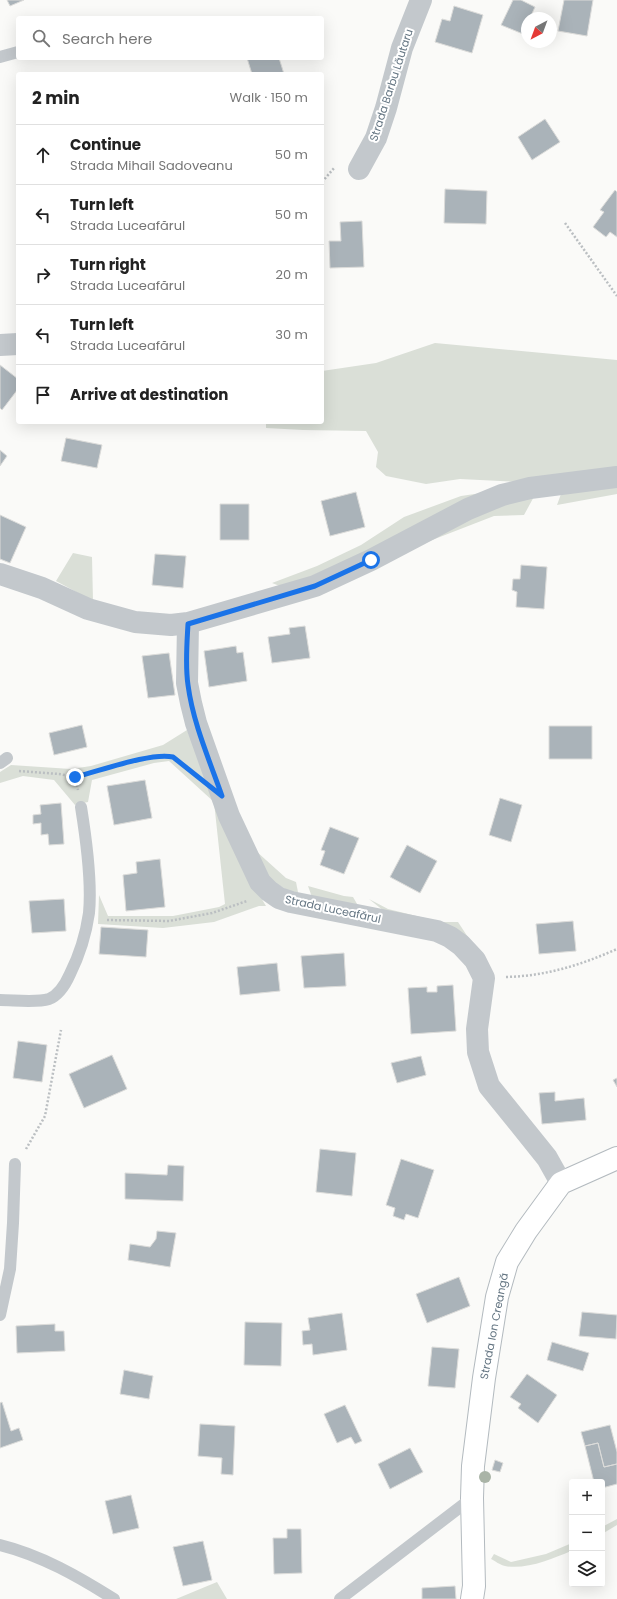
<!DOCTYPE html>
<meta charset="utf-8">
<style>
:root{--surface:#fff;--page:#f6f6f6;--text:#222;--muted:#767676;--line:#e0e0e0}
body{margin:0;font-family:Poppins,sans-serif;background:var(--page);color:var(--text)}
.controls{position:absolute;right:12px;bottom:12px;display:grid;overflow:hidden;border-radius:4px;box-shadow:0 4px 16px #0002}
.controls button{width:36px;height:36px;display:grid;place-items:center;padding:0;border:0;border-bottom:1px solid var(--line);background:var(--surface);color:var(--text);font:20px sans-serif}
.compass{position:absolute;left:521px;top:12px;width:36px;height:36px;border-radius:50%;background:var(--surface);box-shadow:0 4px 16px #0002;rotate:221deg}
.stop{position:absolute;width:12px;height:12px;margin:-9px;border:3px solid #1a73e8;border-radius:50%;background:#fff}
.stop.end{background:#1a73e8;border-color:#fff;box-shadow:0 1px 4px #0008}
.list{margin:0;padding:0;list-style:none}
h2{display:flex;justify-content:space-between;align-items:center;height:52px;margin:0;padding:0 16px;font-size:17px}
h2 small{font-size:13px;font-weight:400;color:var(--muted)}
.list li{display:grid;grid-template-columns:26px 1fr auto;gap:12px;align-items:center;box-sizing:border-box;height:60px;padding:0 16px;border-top:1px solid var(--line)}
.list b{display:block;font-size:15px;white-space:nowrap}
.list p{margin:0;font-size:13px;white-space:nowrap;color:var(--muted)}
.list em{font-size:13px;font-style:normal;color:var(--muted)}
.icon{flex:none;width:22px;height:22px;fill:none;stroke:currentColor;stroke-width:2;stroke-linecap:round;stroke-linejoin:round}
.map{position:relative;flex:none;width:617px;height:1599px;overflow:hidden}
.search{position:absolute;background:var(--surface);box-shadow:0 4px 16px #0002;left:16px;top:16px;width:308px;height:44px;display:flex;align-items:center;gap:10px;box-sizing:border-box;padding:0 14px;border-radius:4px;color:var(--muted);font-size:15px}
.panel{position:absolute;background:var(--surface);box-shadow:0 4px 16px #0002;left:16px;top:72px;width:308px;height:352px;border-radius:4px}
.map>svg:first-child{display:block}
</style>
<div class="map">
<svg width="617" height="1599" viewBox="0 0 617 1599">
<rect width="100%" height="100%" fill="#fafaf8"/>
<path fill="#dadfd7" d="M435,343L617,360V470L519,482L460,479L426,484L386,476L376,467L378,452L366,431L303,430L266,428V422H322V371L376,363Z
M617,484V494L557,505L561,494Z
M502,490L285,588L272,583L317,566L361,545L404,517L461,496Z
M536,493L524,515L494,516L409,549L442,527Z
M73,553L92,557L93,601L56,581Z
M187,730L243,868L266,906H259L214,922L163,928L98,924L99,895L108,916H173L219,907L225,904L214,802L169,761L154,763L92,780L88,802L75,805L54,780L23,776L0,783V772L11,765L71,769L91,766L163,745Z
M256,851L286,878L296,882L299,897L270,880Z
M308,886L344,896L353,897L360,909L313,900Z
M369,899L388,909L441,922H458L479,954L389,915Z
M617,1519V1525L602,1534V1527Z
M572,1543L571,1551C552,1559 526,1570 505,1566C500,1565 495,1561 491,1559L494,1554L511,1562L546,1554Z
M217,1582L227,1599H176Z"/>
<path fill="#aab3b9" stroke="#dcdcda" d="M7,0H24L10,6Z
M513,0H521L535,7L530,18H527V25L523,34L501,25Z
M564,0H593L587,36L558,31Z
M454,6L483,15L472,53L435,42L442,19L450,21Z
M247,58H279L284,74H252Z
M545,119L560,142L532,160L518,137Z
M445,189L487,191L486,224L444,223Z
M615,190L617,192V237L610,232L606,237L593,227L604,212L600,210Z
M362,221L364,267L330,268L329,241H341L340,222Z
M0,365L18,379V389L2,410L0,408Z
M66,438L102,445L97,468L61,461Z
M0,450L7,456L0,466Z
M356,492L365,527L330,536L321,501Z
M220,504H249V540H220Z
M0,515L26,527L10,563L0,559Z
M155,554L186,556L183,588L152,585Z
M521,565L547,567L544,609L516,607L517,592L512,590L513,579H520Z
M305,626L310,658L272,663L268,637L290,634L289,628Z
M236,646L237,653L243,652L247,681L209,687L204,651Z
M169,653L175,695L148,698L142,656Z
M82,725L87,747L54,755L49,733Z
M549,726H592V759H549Z
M145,780L152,818L114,825L107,786Z
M500,798L522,805L511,842L489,835Z
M61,803L64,844L49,845L48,834L41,835V823L33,824V815L41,814L40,805Z
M330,827L359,838L344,874L320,865L325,851L321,850Z
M407,845L437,861L420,893L390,877Z
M160,859L165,907L126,911L123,875L137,873L136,862Z
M64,899L66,931L32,933L29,901Z
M573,921L576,951L539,954L536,924Z
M101,927L148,930L146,957L99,954Z
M344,953L346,986L304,988L301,956Z
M277,963L280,991L240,995L237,967Z
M453,985L456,1031L411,1034L408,988L427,987V992H437V986Z
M18,1041L47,1045L42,1082L13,1078Z
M112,1055L127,1089L84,1108L69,1074Z
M421,1056L426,1075L397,1083L391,1063Z
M617,1078V1087L613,1080Z
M555,1092V1101L584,1098L586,1120L542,1124L539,1093Z
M320,1149L356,1153L352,1196L316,1192Z
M401,1159L434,1170L418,1218L406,1214L404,1220L393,1216L395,1208L386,1205Z
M168,1165L184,1166L183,1201L125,1199V1173L167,1175Z
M157,1231L176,1233L170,1267L128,1260L130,1244L150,1247L156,1239Z
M459,1277L470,1306L427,1323L416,1294Z
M582,1312L617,1315L616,1339L579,1336Z
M342,1313L347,1350L313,1355L312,1344L303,1345L302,1331L310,1330L308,1318Z
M245,1322L282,1323L281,1366L244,1365Z
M55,1324V1331H64L65,1351L17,1353L16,1326Z
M552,1342L589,1353L583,1371L547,1360Z
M432,1347L459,1349L455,1388L428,1386Z
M124,1370L153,1376L149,1399L120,1394Z
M527,1374L557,1395L538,1423L518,1408L521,1404L510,1397Z
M2,1402L11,1431L19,1428L23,1440L0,1448V1403Z
M345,1405L362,1441L355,1444L351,1437L337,1443L324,1414Z
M200,1424L235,1426L233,1475L221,1474L222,1458L198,1456Z
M610,1425L617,1452V1464L604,1467L598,1443L585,1446L581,1432Z
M598,1443L604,1467L617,1464V1484L602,1488V1482H594L585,1446Z
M410,1448L423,1472L390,1489L378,1464Z
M495,1460L503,1463L500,1472L492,1470Z
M131,1495L139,1528L113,1534L105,1501Z
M287,1529H301L302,1573L274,1574L273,1538H287Z
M203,1541L212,1580L183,1586L173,1547Z
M455,1586L456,1599H422V1588Z"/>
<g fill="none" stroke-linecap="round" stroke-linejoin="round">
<defs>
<path id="secondary" d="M472,1599L474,1586L472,1498L473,1466L484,1378L497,1297L507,1262L526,1231L561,1183L617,1158"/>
</defs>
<use href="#secondary" stroke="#b3babf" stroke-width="24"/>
<path stroke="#bbbfc2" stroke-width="2.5" stroke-dasharray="2 2" stroke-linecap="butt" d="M322,182L335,167
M565,223L617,296
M19,771L59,774L75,777L149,757L164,755L173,757L185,766
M75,777L78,790
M107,920L169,921L212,913L247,901
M506,977C546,976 581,965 617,949
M26,1149L45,1116L61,1030"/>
<path stroke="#c3c8cc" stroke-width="12" d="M0,57L18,52
M0,763L7,758
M0,1000C14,1000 36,1003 49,999C59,995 66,983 70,974C79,956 86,934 89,913C92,882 86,838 81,807
M0,1315L10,1269L13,1223L15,1164
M0,1545C41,1555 79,1577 114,1599
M340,1599L472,1498"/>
<path stroke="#c3c8cc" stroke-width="22" d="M359,169L376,138L386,108L402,48L421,0
M0,345L18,344
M0,574L42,588L88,609L135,622L171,625L188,623L315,586L371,560L468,509L502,495L530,488L617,477
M188,623L187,683L191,703L196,723L229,816L260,882L269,891L279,898L291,902L437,931L450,937L461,945L475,960L484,978L477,1029L478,1052L489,1086L547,1158L561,1183"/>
<use href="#secondary" stroke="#fff" stroke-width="22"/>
</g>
<circle fill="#aab4a7" cx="485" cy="1477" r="6"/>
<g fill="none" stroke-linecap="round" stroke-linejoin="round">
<path stroke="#1a73e8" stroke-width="5" d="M75,777C100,771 151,752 173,757L222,796C209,759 193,723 188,685C185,665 187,643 188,624L315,586L371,560"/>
</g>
<g text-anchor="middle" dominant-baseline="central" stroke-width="4" stroke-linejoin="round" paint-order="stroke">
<g font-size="11" fill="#657683" stroke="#fff">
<text transform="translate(391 85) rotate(-72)">Strada Barbu Lăutaru</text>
<text transform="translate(333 909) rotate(12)">Strada Luceafărul</text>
<text transform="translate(494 1326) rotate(-79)">Strada Ion Creangă</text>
</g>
</g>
</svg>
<div class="controls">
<button>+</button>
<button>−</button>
<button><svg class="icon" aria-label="layers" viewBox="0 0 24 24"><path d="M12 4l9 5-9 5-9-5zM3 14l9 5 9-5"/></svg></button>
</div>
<svg class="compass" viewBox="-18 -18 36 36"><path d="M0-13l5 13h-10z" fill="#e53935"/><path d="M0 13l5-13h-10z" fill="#767676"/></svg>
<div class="stop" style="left:371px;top:560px"></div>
<div class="stop end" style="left:75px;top:777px"></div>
<div class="search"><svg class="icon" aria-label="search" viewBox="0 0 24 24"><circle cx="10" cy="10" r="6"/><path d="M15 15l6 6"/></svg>Search here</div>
<section class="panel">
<h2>2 min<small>Walk · 150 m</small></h2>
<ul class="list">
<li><svg class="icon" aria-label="ahead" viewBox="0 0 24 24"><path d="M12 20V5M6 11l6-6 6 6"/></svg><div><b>Continue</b><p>Strada Mihail Sadoveanu</p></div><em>50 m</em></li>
<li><svg class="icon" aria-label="left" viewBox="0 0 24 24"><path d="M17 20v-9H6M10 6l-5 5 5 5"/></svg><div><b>Turn left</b><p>Strada Luceafărul</p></div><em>50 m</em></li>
<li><svg class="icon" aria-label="right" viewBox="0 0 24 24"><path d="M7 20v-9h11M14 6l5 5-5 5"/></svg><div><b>Turn right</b><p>Strada Luceafărul</p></div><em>20 m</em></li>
<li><svg class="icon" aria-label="left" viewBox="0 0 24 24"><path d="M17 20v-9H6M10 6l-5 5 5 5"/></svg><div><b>Turn left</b><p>Strada Luceafărul</p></div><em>30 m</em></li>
<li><svg class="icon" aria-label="arrive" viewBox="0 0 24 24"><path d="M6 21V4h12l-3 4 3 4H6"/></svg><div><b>Arrive at destination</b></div></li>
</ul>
</section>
</div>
